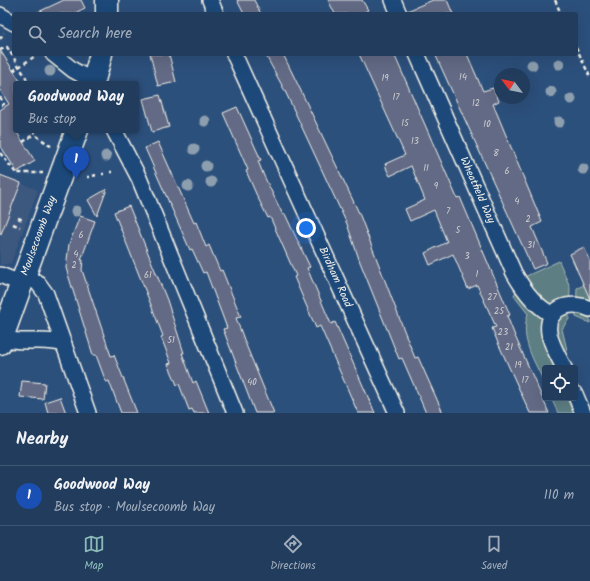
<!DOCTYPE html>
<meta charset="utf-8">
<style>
:root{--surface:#213c5d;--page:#294363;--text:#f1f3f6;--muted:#a2adbc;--line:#3e5672;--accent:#8bbbb9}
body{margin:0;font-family:Kalam,sans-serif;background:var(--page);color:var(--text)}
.controls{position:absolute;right:12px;bottom:12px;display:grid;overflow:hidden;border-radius:4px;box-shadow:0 4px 16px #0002}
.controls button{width:36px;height:36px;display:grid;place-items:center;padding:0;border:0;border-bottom:1px solid var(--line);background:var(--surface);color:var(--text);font:20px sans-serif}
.compass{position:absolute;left:494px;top:68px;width:36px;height:36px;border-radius:50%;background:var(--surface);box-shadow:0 4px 16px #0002;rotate:302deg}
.you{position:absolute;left:306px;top:228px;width:14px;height:14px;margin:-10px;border:3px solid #fff;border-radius:50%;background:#1a73e8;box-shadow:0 0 0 6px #1a73e833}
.badge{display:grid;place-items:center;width:26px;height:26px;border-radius:50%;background:var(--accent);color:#fff;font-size:13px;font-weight:700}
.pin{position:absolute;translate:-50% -33px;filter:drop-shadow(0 1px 2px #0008)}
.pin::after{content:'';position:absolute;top:21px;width:14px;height:12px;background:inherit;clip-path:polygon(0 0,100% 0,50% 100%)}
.popup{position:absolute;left:13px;top:81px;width:126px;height:52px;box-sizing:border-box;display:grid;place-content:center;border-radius:4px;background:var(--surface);filter:drop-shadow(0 1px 3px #0005);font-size:13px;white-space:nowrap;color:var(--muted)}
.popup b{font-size:15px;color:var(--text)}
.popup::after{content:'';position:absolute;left:50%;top:100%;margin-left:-8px;border:8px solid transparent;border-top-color:var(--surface)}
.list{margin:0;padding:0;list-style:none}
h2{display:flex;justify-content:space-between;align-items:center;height:52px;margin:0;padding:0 16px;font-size:17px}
h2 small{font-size:13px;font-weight:400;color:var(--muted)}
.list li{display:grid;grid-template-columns:26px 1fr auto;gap:12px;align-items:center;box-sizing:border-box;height:60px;padding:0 16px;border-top:1px solid var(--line)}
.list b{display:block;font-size:15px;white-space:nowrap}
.list p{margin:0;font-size:13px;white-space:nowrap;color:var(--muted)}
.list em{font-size:13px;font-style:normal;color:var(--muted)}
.icon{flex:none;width:22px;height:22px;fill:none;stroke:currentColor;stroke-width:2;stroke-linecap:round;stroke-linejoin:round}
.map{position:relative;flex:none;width:590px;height:413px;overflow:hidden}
.search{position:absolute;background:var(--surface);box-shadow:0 4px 16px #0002;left:12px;right:12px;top:12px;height:44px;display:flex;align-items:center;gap:10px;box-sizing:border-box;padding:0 14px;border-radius:4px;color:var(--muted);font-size:15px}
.sheet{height:112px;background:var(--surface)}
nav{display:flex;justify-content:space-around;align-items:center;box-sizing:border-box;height:56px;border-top:1px solid var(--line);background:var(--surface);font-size:11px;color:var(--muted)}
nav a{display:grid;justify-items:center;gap:2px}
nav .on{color:var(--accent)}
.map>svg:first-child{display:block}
</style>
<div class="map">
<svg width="590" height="413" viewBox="0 0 590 413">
<rect width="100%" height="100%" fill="#2c507c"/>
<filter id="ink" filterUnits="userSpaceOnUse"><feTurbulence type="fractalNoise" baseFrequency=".025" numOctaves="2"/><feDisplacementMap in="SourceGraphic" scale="8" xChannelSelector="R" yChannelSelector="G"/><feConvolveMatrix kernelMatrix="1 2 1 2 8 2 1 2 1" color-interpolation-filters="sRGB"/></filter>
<g filter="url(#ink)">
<path fill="#3c587f" d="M0,175L38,190L11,263L0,265Z"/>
<path fill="#5d7f83" stroke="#a8b8b6" d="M559,261L570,287L569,319L562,329L567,350L549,356L554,368H545V384C535,362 519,339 528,314L514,296L520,279Z
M590,283V323L576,317L577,288Z
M551,398H567L573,413H558Z"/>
<path fill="#626a85" stroke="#f4f1e8" d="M64,0H81L85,8L73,14H34Z
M237,0H254L261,14H244Z
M328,0H362L368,10L361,14H335Z
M433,0H447L453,14H408L407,11Z
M0,50L22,84H16V131L35,161L17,172L0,145V110L9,104L0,90Z
M150,54H169L176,82L158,86Z
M265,54H283L300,89L359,213L407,338L415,358L418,357L443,413H426L402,358L399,359L360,262L347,224L285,91Z
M359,54H394L457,198L460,197L510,315L507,316L515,336L549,413H530L498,343L492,328L496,327L477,285L468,289L453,254L430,265L425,253L447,242L434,210L410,221L405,209L425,200L411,166L390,176L387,170L385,164L405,155Z
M435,54H467L483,91L493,88L499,101L493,104L542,222L532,227L547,263L533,269Z
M160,95L169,127L152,132L143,99Z
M237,107L261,160L258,161L264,176L283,215L285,214L310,267L307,268L331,324L335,322L375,413H358L320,326L316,328L294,277L296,276L270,217L268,218L257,196L246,171L248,170L223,113Z
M158,142L194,223L196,222L206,247L209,245L220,271L222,270L241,317L236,318L246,345L274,413H255L223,329L227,328L206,272L203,273L192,249L190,250L145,148Z
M0,175L21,183L1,234H0Z
M107,189L97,216L88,200Z
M129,206L167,300L184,353H182L193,383L196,381L209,413H194L192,409L189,410L179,384L177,385L173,375L168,364L171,363L161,337L163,336L153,310L114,212Z
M80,216L95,221L81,260H83L82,270L111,356L114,355L137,413H121L109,381L106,382L96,355H93L66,268L69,244Z
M584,247L590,261V299L570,254Z
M22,381L45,383L43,399L20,397Z
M60,397L66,413H48L45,402Z"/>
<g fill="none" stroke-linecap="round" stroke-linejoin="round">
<defs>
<g id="street">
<path d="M210,0L216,14"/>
<path d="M393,0L399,14"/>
<path d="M0,15L14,23"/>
<path d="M53,54L73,70L84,76L87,84"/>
<path id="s1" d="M234,54L397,413"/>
<path id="s2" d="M417,54L514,273C523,289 536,307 553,315"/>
<path d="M114,130L139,178L235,413"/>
<path d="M0,275L23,284"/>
<path d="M26,276L38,283L46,294L88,413"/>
<path d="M2,338C22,345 44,337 64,344"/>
<path d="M564,368C559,357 551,345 549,333C545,307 571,300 590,309"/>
<path d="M575,394L583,413"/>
</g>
<g id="secondary">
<path d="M107,14V0"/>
<path d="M93,84L101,54"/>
<path id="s3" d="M0,343L77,130"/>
</g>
</defs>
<use href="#street" stroke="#f4f1e8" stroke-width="18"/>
<use href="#secondary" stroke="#f4f1e8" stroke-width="25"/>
<path stroke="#f4f1e8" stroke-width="2.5" stroke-dasharray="4 3" stroke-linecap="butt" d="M555,0L561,14
M0,39L4,33
M576,47L590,77
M0,50L7,47L30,84
M13,71L38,54
M0,97L4,104L0,106
M35,130L34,134L52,147
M23,142L34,134
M0,153L16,173H43
M110,172H112
M102,174H104
M93,176L96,175
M87,177H89
M18,218L23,220
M13,224L20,227"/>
<use href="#street" stroke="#1f4a7a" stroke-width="15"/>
<use href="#secondary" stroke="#1f4a7a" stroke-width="22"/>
</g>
<g fill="#8d9faf">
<circle cx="559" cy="64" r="5.5"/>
<circle cx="532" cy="65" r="5.5"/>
<circle cx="50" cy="71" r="5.5"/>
<circle cx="551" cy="92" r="5.5"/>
<circle cx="571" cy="99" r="5.5"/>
<circle cx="205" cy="121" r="5.5"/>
<circle cx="559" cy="122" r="5.5"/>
<circle cx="194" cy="149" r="5.5"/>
<circle cx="106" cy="156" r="5.5"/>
<circle cx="206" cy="166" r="5.5"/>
<circle cx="583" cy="169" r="5.5"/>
<circle cx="211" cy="182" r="5.5"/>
<circle cx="188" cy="186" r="5.5"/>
<circle cx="76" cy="211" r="5.5"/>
</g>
</g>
<g text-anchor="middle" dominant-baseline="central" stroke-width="3" stroke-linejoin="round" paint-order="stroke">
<g font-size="9" fill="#d0cfcf">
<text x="463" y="77">14</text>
<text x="385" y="78">19</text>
<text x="396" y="97">17</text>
<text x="476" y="103">12</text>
<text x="405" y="123">15</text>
<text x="487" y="124">10</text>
<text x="415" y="141">13</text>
<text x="496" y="153">8</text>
<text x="426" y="168">11</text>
<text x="507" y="171">6</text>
<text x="436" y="186">9</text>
<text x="517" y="201">4</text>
<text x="448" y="211">7</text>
<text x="528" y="219">2</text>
<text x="458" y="230">5</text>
<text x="81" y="235">6</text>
<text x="531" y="245">31</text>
<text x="76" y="254">4</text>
<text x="467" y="256">3</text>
<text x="74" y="265">2</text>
<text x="477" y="274">1</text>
<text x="148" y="275">61</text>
<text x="492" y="297">27</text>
<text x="499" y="311">25</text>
<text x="503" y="332">23</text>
<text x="171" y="340">51</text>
<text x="509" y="347">21</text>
<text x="518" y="365">19</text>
<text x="525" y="380">17</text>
<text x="252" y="382">40</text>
</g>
<g font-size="11" fill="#f4f1e8" stroke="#1f4a7a">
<text stroke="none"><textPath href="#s2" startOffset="149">Wheatfield Way</textPath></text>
<text stroke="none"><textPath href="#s3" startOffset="114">Moulsecoomb Way</textPath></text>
<text stroke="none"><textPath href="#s1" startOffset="245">Birdham Road</textPath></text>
</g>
</g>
</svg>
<div class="controls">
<button><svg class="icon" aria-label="locate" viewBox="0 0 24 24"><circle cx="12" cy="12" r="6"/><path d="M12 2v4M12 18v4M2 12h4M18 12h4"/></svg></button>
</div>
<svg class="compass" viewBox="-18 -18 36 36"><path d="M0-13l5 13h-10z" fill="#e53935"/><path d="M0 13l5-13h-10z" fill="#a2adbc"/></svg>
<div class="you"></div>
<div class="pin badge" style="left:76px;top:179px;background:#1a4fb4">1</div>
<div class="popup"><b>Goodwood Way</b>Bus stop</div>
<div class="search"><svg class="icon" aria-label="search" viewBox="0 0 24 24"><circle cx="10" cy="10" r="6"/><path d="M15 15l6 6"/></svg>Search here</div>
</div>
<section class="sheet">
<h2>Nearby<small></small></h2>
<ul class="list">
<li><span class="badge" style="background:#1a4fb4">1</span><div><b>Goodwood Way</b><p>Bus stop · Moulsecoomb Way</p></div><em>110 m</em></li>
</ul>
</section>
<nav>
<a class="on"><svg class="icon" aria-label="map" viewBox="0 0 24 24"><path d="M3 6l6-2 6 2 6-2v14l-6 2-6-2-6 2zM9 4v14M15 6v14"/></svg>Map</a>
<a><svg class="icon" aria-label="directions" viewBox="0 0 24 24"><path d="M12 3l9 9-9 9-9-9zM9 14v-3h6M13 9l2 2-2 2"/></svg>Directions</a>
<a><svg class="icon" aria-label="saved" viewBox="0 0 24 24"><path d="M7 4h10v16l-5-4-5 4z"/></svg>Saved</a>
</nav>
